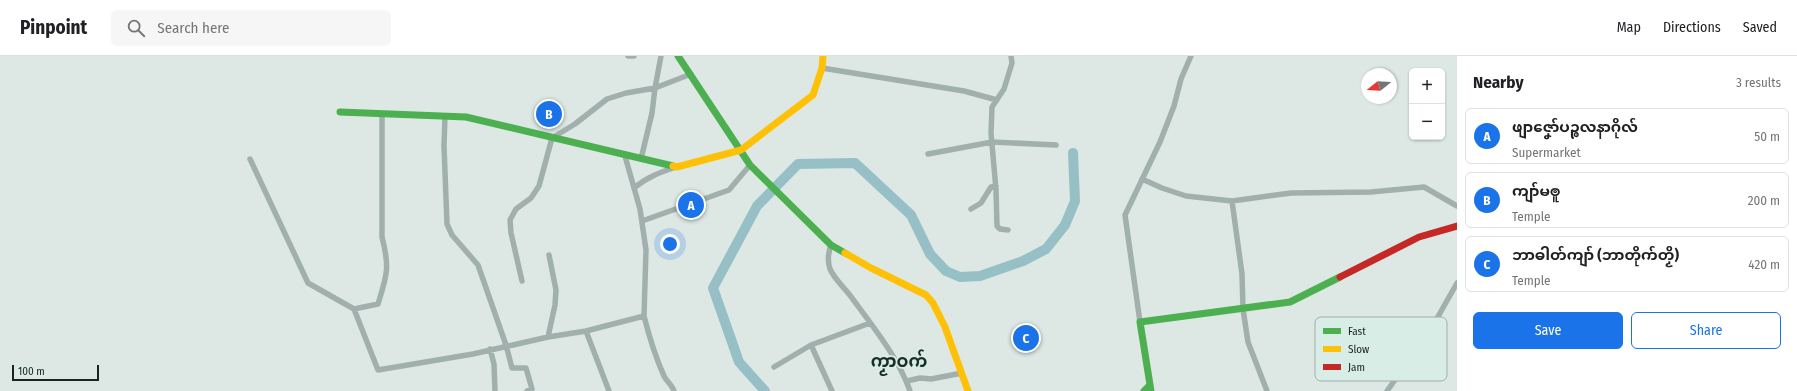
<!DOCTYPE html>
<meta charset="utf-8">
<style>
:root{--surface:#fff;--page:#f6f6f6;--text:#202124;--muted:#757577;--line:#e0e0e0;--accent:#1a73e8}
body{margin:0;font-family:"Fira Sans Condensed","Noto Sans Myanmar",sans-serif;background:var(--page);color:var(--text)}
.controls{position:absolute;right:12px;top:12px;display:grid;overflow:hidden;border-radius:6px;box-shadow:0 1px 3px #0004}
.controls button{width:36px;height:36px;display:grid;place-items:center;padding:0;border:0;border-bottom:1px solid var(--line);background:var(--surface);color:var(--text);font:20px sans-serif}
.compass{position:absolute;left:1361px;top:12px;width:36px;height:36px;border-radius:50%;background:var(--surface);box-shadow:0 1px 3px #0004;rotate:252deg}
.scale{position:absolute;left:12px;bottom:10px;width:87px;box-sizing:border-box;padding-left:4px;border:2px solid #1b2320;border-top:0;font-size:11px;line-height:14px;white-space:nowrap;color:#1b2320;-webkit-text-stroke:3px #d8ede5;paint-order:stroke}
.you{position:absolute;left:670px;top:188px;width:14px;height:14px;margin:-10px;border:3px solid #fff;border-radius:50%;background:#1a73e8;box-shadow:0 0 0 6px #1a73e833}
.badge{display:grid;place-items:center;width:26px;height:26px;border-radius:50%;background:var(--accent);color:#fff;font-size:13px;font-weight:700}
.pin{position:absolute;translate:-50% -50%;border:2px solid #fff;box-shadow:0 1px 4px #0006}
.list{margin:0;padding:0;list-style:none}
h2{display:flex;justify-content:space-between;align-items:center;height:52px;margin:0;padding:0 16px;font-size:17px}
h2 small{font-size:13px;font-weight:400;color:var(--muted)}
.list li{display:grid;grid-template-columns:26px 1fr auto;gap:12px;align-items:center;box-sizing:border-box;height:56px;margin:0 8px 8px;padding:0 8px;border:1px solid var(--line);border-radius:6px}
.list b{display:block;font-size:15px;white-space:nowrap}
.list p{margin:0;font-size:13px;white-space:nowrap;color:var(--muted)}
.list em{font-size:13px;font-style:normal;color:var(--muted)}
.actions{display:flex;gap:8px;padding:12px 16px}
.actions a{flex:1;padding:9px 0;border:1px solid var(--accent);border-radius:6px;text-align:center;font-size:14px;color:var(--accent)}
.actions .main{background:var(--accent);color:#fff}
.icon{flex:none;width:22px;height:22px;fill:none;stroke:currentColor;stroke-width:2;stroke-linecap:round;stroke-linejoin:round}
.map{position:relative;flex:none;width:1457px;height:335px;overflow:hidden}
header{display:flex;align-items:center;gap:24px;box-sizing:border-box;height:56px;padding:0 20px;background:var(--surface);border-bottom:1px solid var(--line)}
header strong{font-size:19px}
nav{display:flex;gap:22px;margin-inline-start:auto;font-size:14px}
.search{width:280px;height:36px;background:var(--page);display:flex;align-items:center;gap:10px;box-sizing:border-box;padding:0 14px;border-radius:6px;color:var(--muted);font-size:15px}
main{display:flex}
aside{flex:1;background:var(--surface)}
.map>svg:first-child{display:block}
</style>
<header>
<strong>Pinpoint</strong>
<div class="search"><svg class="icon" aria-label="search" viewBox="0 0 24 24"><circle cx="10" cy="10" r="6"/><path d="M15 15l6 6"/></svg>Search here</div>
<nav><a>Map</a><a>Directions</a><a>Saved</a></nav>
</header>
<main>
<div class="map">
<svg width="1457" height="335" viewBox="0 0 1457 335">
<rect width="100%" height="100%" fill="#dde8e4"/>
<g fill="none" stroke-linecap="round" stroke-linejoin="round">
<path stroke="#96c0c5" stroke-width="10" d="M765,335L739,306L713,232L757,150L798,108L855,107L911,159L930,198L946,215L960,221L980,220L1023,205L1046,193L1065,169L1075,145L1073,97"/>
<path stroke="#a1b0ad" stroke-width="5.5" d="M628,0H634
M822,12L964,35L997,44
M382,58V181C390,212 387,219 378,248L354,253L378,314L473,298L548,281L586,275
M445,60L444,90L447,168L452,179L478,209L506,289L512,312H526L532,333L527,335
M928,98L992,86L1056,89
M250,103L308,227L354,253
M641,103L652,57L655,32L661,0
M1142,123L1162,132L1186,140L1232,145L1291,137L1371,136L1424,131L1457,150
M634,132C647,121 661,116 676,111
M1232,145L1242,218L1243,253L1248,286L1267,335
M971,153L981,147L991,131L996,130
M642,165L729,134L750,109
M1008,174L1000,173L997,170L996,134L991,77L992,51L1004,33L1012,7L1011,0
M831,189C828,197 827,204 830,213C835,224 845,232 852,242C872,269 899,303 910,335
M522,225L511,177L510,164L516,153L531,142L539,130L552,82L575,68L607,43L626,37L655,32L691,18
M644,260C649,280 655,300 664,320C667,326 672,329 674,335
M1140,266L1125,159L1160,86L1174,50L1181,23L1191,0
M548,281L555,249L556,234L549,199
M811,289L832,335
M490,293L494,308L495,335
M774,311L811,289L870,267
M907,325L920,322L931,323L962,317
M609,335L586,275L644,260L646,194L640,153L625,100
M1387,335L1431,273L1457,227"/>
<path stroke="#4caf50" stroke-width="7" d="M678,0L750,109L831,189L845,197
M340,56L466,61L673,110
M1144,335L1150,329
M1151,335L1140,266L1290,246L1340,221"/>
<path stroke="#ffc107" stroke-width="7" d="M673,110L677,111L741,94L813,39L822,12L823,0
M845,197L871,212L926,239L933,247L945,271L968,335"/>
<path stroke="#c62828" stroke-width="7" d="M1340,221L1419,181L1457,170"/>
</g>
<g text-anchor="middle" dominant-baseline="central" stroke-width="3.5" stroke-linejoin="round" paint-order="stroke">
<g font-size="17" font-weight="bold" fill="#1c2d27" stroke="#d8ede5">
<text x="899" y="305">ကၟာဝက်</text>
</g>
</g>
<rect x="1315" y="261" width="132" height="64" rx="6" fill="#d8ede5" stroke="#9fb0aa" stroke-width="1"/>
<rect x="1323" y="272" width="18" height="6" fill="#4caf50"/>
<rect x="1323" y="290" width="18" height="6" fill="#ffc107"/>
<rect x="1323" y="308" width="18" height="6" fill="#c62828"/>
<g font-size="11" fill="#1b2320">
<text x="1348" y="279">Fast</text>
<text x="1348" y="297">Slow</text>
<text x="1348" y="315">Jam</text>
</g>
</svg>
<div class="controls">
<button>+</button>
<button>−</button>
</div>
<svg class="compass" viewBox="-18 -18 36 36"><path d="M0-13l5 13h-10z" fill="#e53935"/><path d="M0 13l5-13h-10z" fill="#757577"/></svg>
<div class="scale">100 m</div>
<div class="you"></div>
<div class="pin badge" style="left:691px;top:149px">A</div>
<div class="pin badge" style="left:549px;top:58px">B</div>
<div class="pin badge" style="left:1026px;top:282px">C</div>
</div>
<aside>
<h2>Nearby<small>3 results</small></h2>
<ul class="list">
<li><span class="badge">A</span><div><b>ဖျာဇၞော်ပဉ္စလနာဂိုလ်</b><p>Supermarket</p></div><em>50 m</em></li>
<li><span class="badge">B</span><div><b>ကျာ်မၜူ</b><p>Temple</p></div><em>200 m</em></li>
<li><span class="badge">C</span><div><b>ဘာဓါတ်ကျာ် (ဘာတိုက်တၟိ)</b><p>Temple</p></div><em>420 m</em></li>
</ul>
<div class="actions"><a class="main">Save</a><a>Share</a></div>
</aside>
</main>
